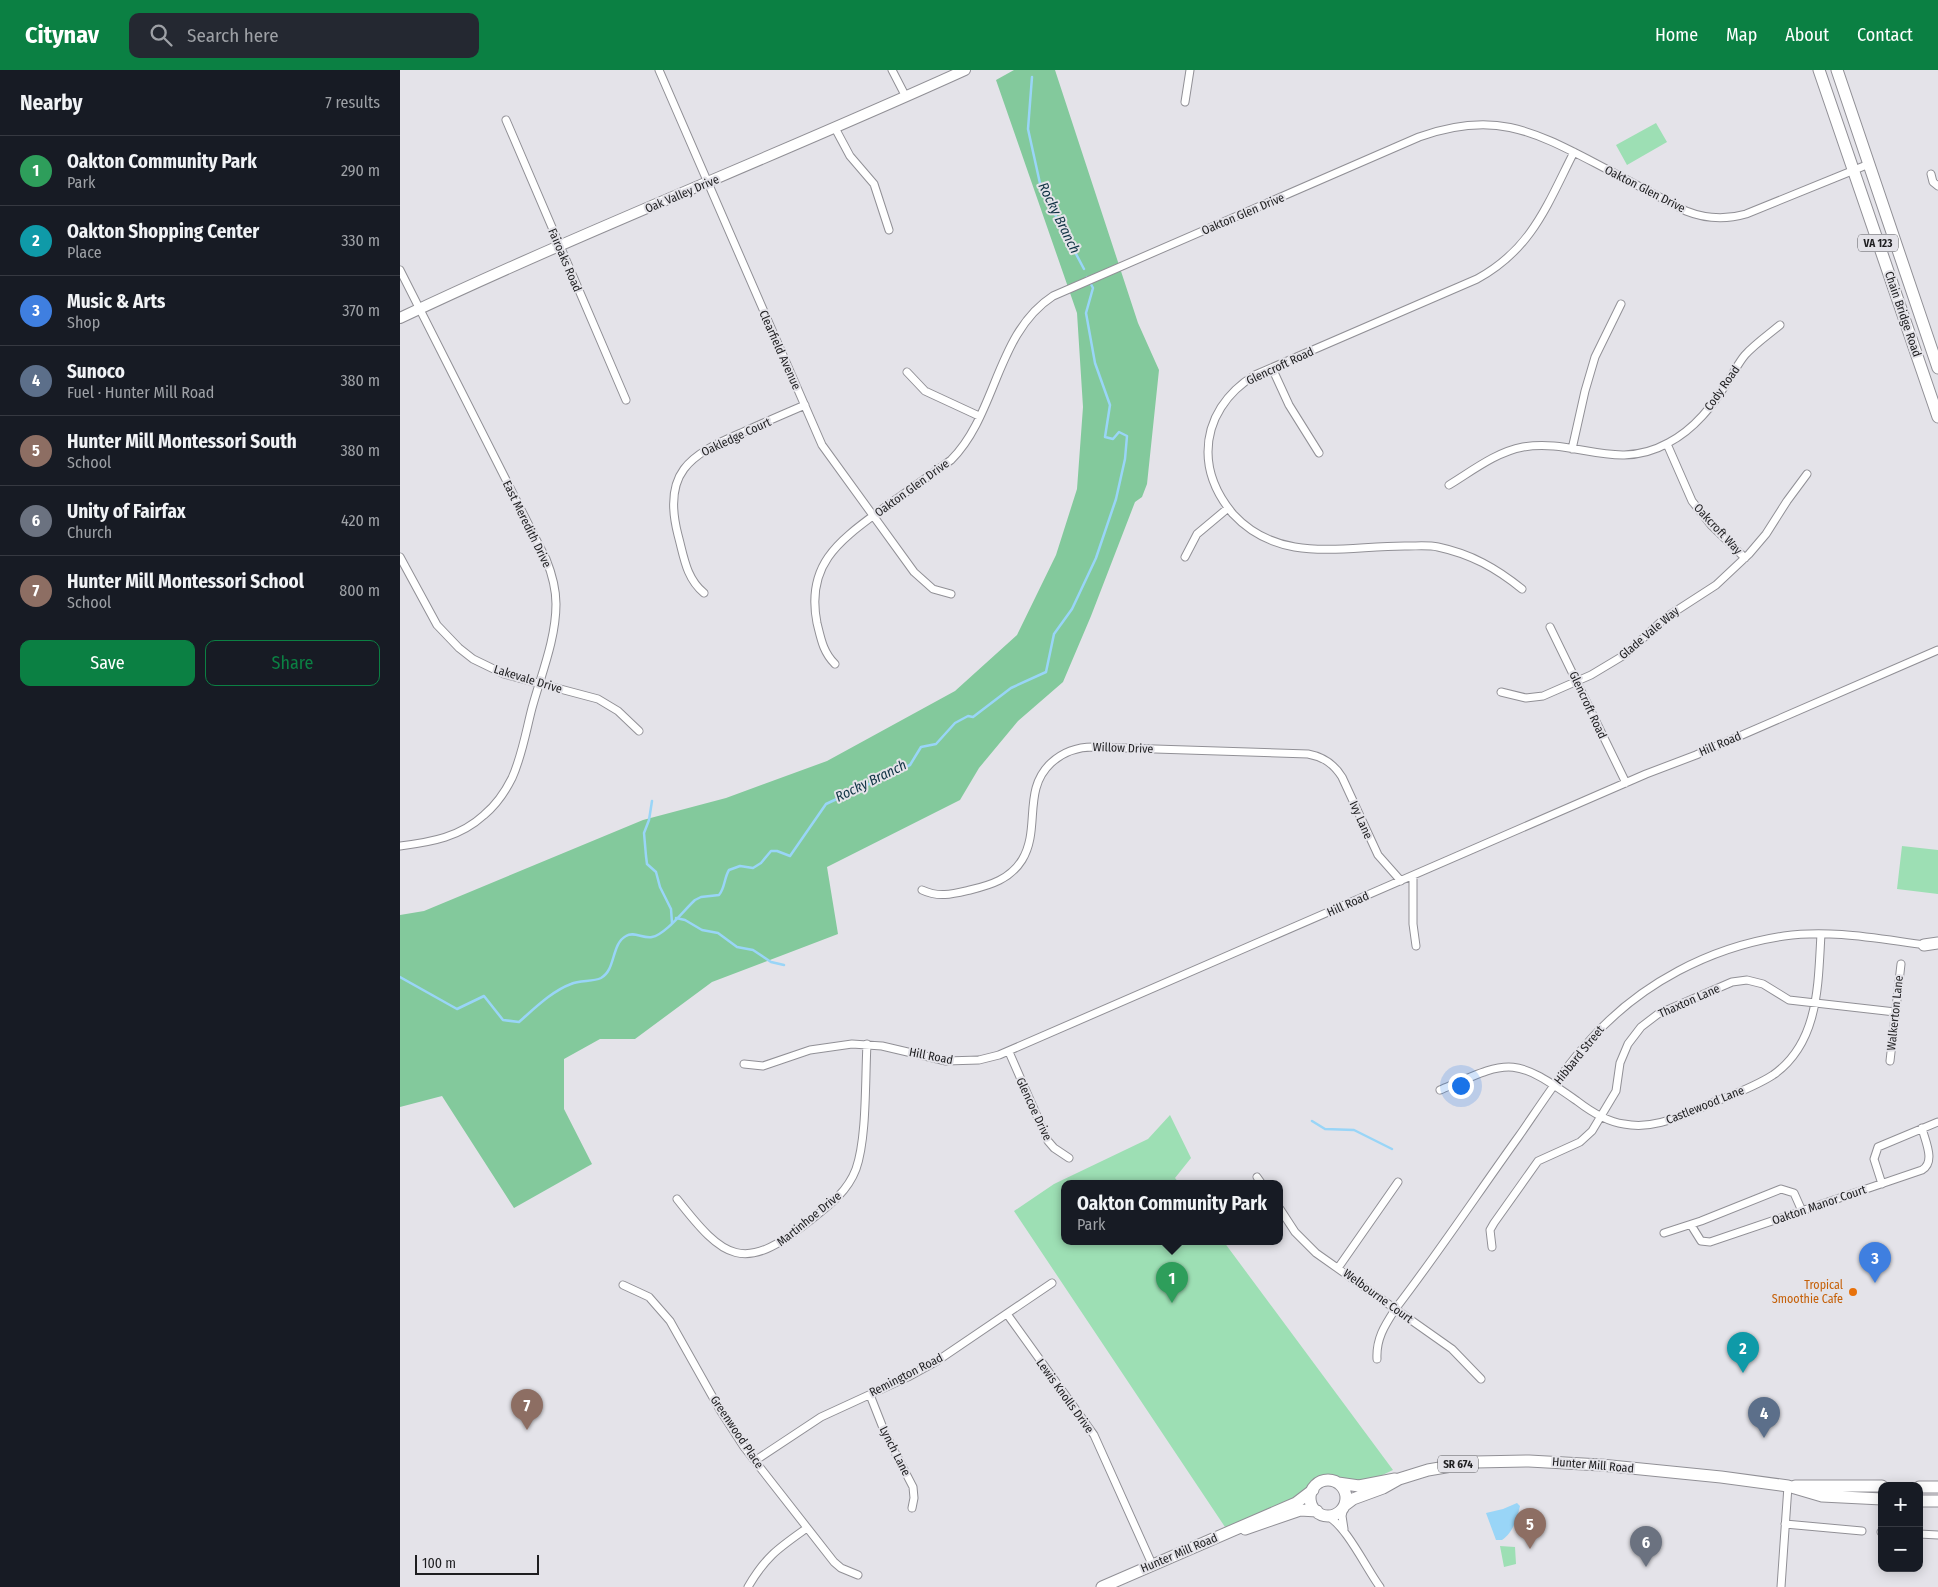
<!DOCTYPE html>
<meta charset="utf-8">
<style>
:root{--surface:#171b24;--page:#242831;--text:#f1f3f6;--muted:#9ea1a6;--line:#363941;--accent:#0b8043}
body{margin:0;font-family:"Fira Sans Condensed",sans-serif;background:var(--page);color:var(--text)}
.controls{position:absolute;right:15px;bottom:15px;display:grid;overflow:hidden;border-radius:10px;box-shadow:0 2px 12px #0003}
.controls button{width:45px;height:45px;display:grid;place-items:center;padding:0;border:0;border-bottom:1px solid var(--line);background:var(--surface);color:var(--text);font:25px sans-serif}
.scale{position:absolute;left:15px;bottom:12px;width:124px;box-sizing:border-box;padding-left:5px;border:2px solid #1e1e20;border-top:0;font-size:14px;line-height:18px;white-space:nowrap;color:#1e1e20;-webkit-text-stroke:4px #e4e3e9;paint-order:stroke}
.you{position:absolute;left:1060px;top:1015px;width:18px;height:18px;margin:-12px;border:4px solid #fff;border-radius:50%;background:#1a73e8;box-shadow:0 0 0 8px #1a73e833}
.badge{display:grid;place-items:center;width:32px;height:32px;border-radius:50%;background:var(--accent);color:#fff;font-size:16px;font-weight:700}
.pin{position:absolute;translate:-50% -41px;filter:drop-shadow(0 1px 2px #0008)}
.pin::after{content:'';position:absolute;top:26px;width:18px;height:15px;background:inherit;clip-path:polygon(0 0,100% 0,50% 100%)}
.popup{position:absolute;left:661px;top:1110px;width:222px;height:65px;box-sizing:border-box;display:grid;place-content:center;border-radius:10px;background:var(--surface);filter:drop-shadow(0 1px 4px #0005);font-size:16px;white-space:nowrap;color:var(--muted)}
.popup b{font-size:19px;color:var(--text)}
.popup::after{content:'';position:absolute;left:50%;top:100%;margin-left:-10px;border:10px solid transparent;border-top-color:var(--surface)}
.list{margin:0;padding:0;list-style:none}
h2{display:flex;justify-content:space-between;align-items:center;height:65px;margin:0;padding:0 20px;font-size:21px}
h2 small{font-size:16px;font-weight:400;color:var(--muted)}
.list li{display:grid;grid-template-columns:32px 1fr auto;gap:15px;align-items:center;box-sizing:border-box;height:70px;padding:0 20px;border-top:1px solid var(--line)}
.list b{display:block;font-size:19px;white-space:nowrap}
.list p{margin:0;font-size:16px;white-space:nowrap;color:var(--muted)}
.list em{font-size:16px;font-style:normal;color:var(--muted)}
.actions{display:flex;gap:10px;padding:15px 20px}
.actions a{flex:1;padding:11px 0;border:1px solid var(--accent);border-radius:10px;text-align:center;font-size:18px;color:var(--accent)}
.actions .main{background:var(--accent);color:#fff}
.icon{flex:none;width:28px;height:28px;fill:none;stroke:currentColor;stroke-width:2;stroke-linecap:round;stroke-linejoin:round}
.map{position:relative;flex:none;width:1538px;height:1517px;overflow:hidden}
header{display:flex;align-items:center;gap:30px;box-sizing:border-box;height:70px;padding:0 25px;background:var(--accent);color:#fff}
header strong{font-size:24px}
nav{display:flex;gap:28px;margin-inline-start:auto;font-size:18px}
.search{width:350px;height:45px;background:var(--page);display:flex;align-items:center;gap:12px;box-sizing:border-box;padding:0 18px;border-radius:10px;color:var(--muted);font-size:19px}
main{display:flex}
aside{flex:1;background:var(--surface)}
.map>svg:first-child{display:block}
</style>
<header>
<strong>Citynav</strong>
<div class="search"><svg class="icon" aria-label="search" viewBox="0 0 24 24"><circle cx="10" cy="10" r="6"/><path d="M15 15l6 6"/></svg>Search here</div>
<nav><a>Home</a><a>Map</a><a>About</a><a>Contact</a></nav>
</header>
<main>
<aside>
<h2>Nearby<small>7 results</small></h2>
<ul class="list">
<li><span class="badge" style="background:#2e9e5b">1</span><div><b>Oakton Community Park</b><p>Park</p></div><em>290 m</em></li>
<li><span class="badge" style="background:#0f9aa8">2</span><div><b>Oakton Shopping Center</b><p>Place</p></div><em>330 m</em></li>
<li><span class="badge" style="background:#3f7fe0">3</span><div><b>Music &amp; Arts</b><p>Shop</p></div><em>370 m</em></li>
<li><span class="badge" style="background:#5c6f8a">4</span><div><b>Sunoco</b><p>Fuel · Hunter Mill Road</p></div><em>380 m</em></li>
<li><span class="badge" style="background:#8d6e63">5</span><div><b>Hunter Mill Montessori South</b><p>School</p></div><em>380 m</em></li>
<li><span class="badge" style="background:#6b7280">6</span><div><b>Unity of Fairfax</b><p>Church</p></div><em>420 m</em></li>
<li><span class="badge" style="background:#8d6e63">7</span><div><b>Hunter Mill Montessori School</b><p>School</p></div><em>800 m</em></li>
</ul>
<div class="actions"><a class="main">Save</a><a>Share</a></div>
</aside>
<div class="map">
<svg width="1538" height="1517" viewBox="0 0 1538 1517">
<rect width="100%" height="100%" fill="#e4e3e9"/>
<path fill="#9ddfb4" d="M1256,53L1267,72L1227,95L1216,75Z
M1502,776L1538,780V824L1497,819Z
M770,1045L791,1088L775,1108L780,1114H664V1172H824L993,1400L972,1410L943,1411L931,1405L913,1412L896,1430L825,1457L614,1141L654,1114L748,1069Z
M1100,1476L1115,1477L1116,1494L1104,1497Z"/>
<path fill="#83c99c" d="M614,0H655L738,253L759,300L747,414L742,427L735,432L691,546L663,612L618,651L579,698L560,730L427,797L438,864L312,912L235,969H200L164,989V1039L192,1094L114,1138L42,1026L0,1037V845L24,841L243,750L326,728L427,691L555,621L617,565L656,485L677,419L683,337L677,243L596,10Z"/>
<path fill="#99d5f7" d="M1117,1433L1120,1436C1117,1448 1113,1463 1102,1470H1096L1086,1443L1103,1439Z"/>
<g fill="none" stroke-linecap="round" stroke-linejoin="round">
<path stroke="#99d5f7" stroke-width="2.5" d="M632,7L628,59L641,118L684,199
M252,731L249,750L244,763L246,786L247,794L256,802L260,817L271,839L272,853
M276,848L285,850L302,860L318,863L337,877L353,880L371,892L384,895
M0,907L57,939L84,926L103,950L119,952C135,938 152,921 171,914C180,910 193,912 201,908C216,900 211,874 226,866C234,861 243,869 252,867C265,865 284,840 295,830L301,827L319,825C325,818 324,808 329,800L340,796L353,798L361,793L371,781H377L390,786L426,734L510,695L521,677L536,674L555,653L568,646L573,647L611,618L646,602L654,564L672,539L696,488L716,429L725,389L727,366L719,362L713,369L705,367L710,335L695,293L686,243L693,218L687,207
M912,1051L925,1059L954,1060L992,1079"/>
<defs>
<path id="street" d="M259,0L422,375L514,502L533,519L551,524
M492,0L506,27
M785,32L790,0
M106,50L226,330
M435,58L450,86L474,114L489,160
M1531,104L1533,112L1538,116
M0,200L146,489C152,504 156,518 156,534C156,569 141,605 132,638C126,661 122,686 112,708C105,722 96,735 84,745C60,767 32,772 0,776
M872,298L889,335L919,383
M507,302L525,321L579,346
M1267,374L1292,431L1311,455L1345,488
M1172,379L1185,321L1195,287L1221,234
M1049,415C1072,401 1096,382 1123,377C1175,368 1216,402 1268,373C1295,359 1313,335 1328,311C1334,302 1339,292 1345,285C1355,274 1368,265 1380,255
M0,487L37,555L59,578L73,589L104,604L198,629L218,641L239,661
M785,487L797,464L828,438
M1122,519C1096,498 1071,484 1038,477C1029,475 1018,476 1008,476C946,475 881,496 833,444C818,426 808,406 808,382C808,349 827,322 855,305L1077,209C1132,179 1147,135 1174,82
M304,523C286,508 284,487 278,465C262,403 289,385 341,363C363,353 384,344 405,335
M1150,557L1226,713
M435,594C423,582 421,569 417,553C405,492 442,469 485,437C507,422 529,406 551,390C597,344 596,263 653,226L1019,67C1092,41 1130,59 1195,93C1225,109 1256,125 1286,141C1306,149 1325,150 1346,144L1469,94
M1101,622L1126,628L1143,626L1191,605L1226,584L1265,548L1316,515L1349,484L1366,464L1387,431L1407,404
M1013,806V854L1016,876
M522,820C539,828 553,824 570,820C591,815 610,809 622,790C641,759 622,720 651,693C663,682 677,677 693,677L908,684C924,687 934,694 942,707L978,785L1001,811
M609,982L648,1071L654,1078L669,1088
M1490,991L1501,894
M344,994L363,996L410,980L452,974L482,976L546,991L579,990L599,985L1246,704L1296,685L1538,580
M1040,1020C1110,990 1112,985 1177,1031C1190,1041 1208,1052 1224,1054C1254,1060 1280,1046 1307,1035C1329,1026 1353,1018 1373,1005C1419,973 1418,915 1421,864
M857,1107L862,1114
M1482,1114L1474,1089L1478,1077L1538,1052
M277,1129C324,1189 343,1204 408,1152C427,1137 447,1123 456,1099C467,1068 465,1009 467,974
M880,1139L895,1162L916,1183L1052,1279L1081,1309
M1291,1155L1301,1171L1310,1172L1522,1100C1536,1092 1525,1071 1522,1058
M1264,1163L1301,1151L1381,1119L1394,1123L1402,1141
M1092,1177L1090,1160L1094,1153L1138,1091L1180,1072L1192,1061L1216,1021L1220,993L1228,974L1241,957L1258,944L1332,912L1347,910L1363,914L1389,930L1495,942
M938,1198L998,1112
M223,1215L249,1227L270,1251L320,1340L344,1377L434,1492L441,1498L458,1505
M607,1244L694,1365L752,1494
M977,1289C976,1268 985,1255 996,1238C1039,1182 1078,1123 1119,1066C1142,1033 1164,998 1191,969C1240,914 1310,877 1384,866C1431,859 1479,869 1526,875
M470,1325L485,1363L513,1417L514,1428L512,1438
M356,1390L421,1347L508,1307L537,1291L652,1213
M944,1437L942,1446L944,1459
M926,1445C946,1455 966,1498 980,1517
M1385,1454L1462,1461
M1481,1462H1482
M1519,1464L1538,1465
M348,1517C366,1486 379,1478 407,1458
M1381,1517L1388,1416"/>
<path id="secondary" d="M0,248C186,160 378,85 565,0"/>
<path id="primary" d="M1419,0L1538,347
M1437,0L1538,298
M1524,875L1538,873
M910 1428a18 18 0 1 1 36 0a18 18 0 1 1-36 0Z
M938,1413L959,1416L995,1409
M1395,1416H1482
M1519,1417H1538
M1519,1431H1538
M945,1435L953,1429L983,1418L999,1409L1028,1400L1075,1392L1129,1391L1201,1395L1321,1407L1388,1416L1422,1426L1482,1429
M845,1459L900,1440L917,1441
M702,1517L896,1433L913,1420"/>
</defs>
<use href="#street" stroke="#919096" stroke-width="9"/>
<use href="#secondary" stroke="#919096" stroke-width="12"/>
<use href="#primary" stroke="#919096" stroke-width="13"/>
<use href="#street" stroke="#fff" stroke-width="7"/>
<use href="#secondary" stroke="#fff" stroke-width="10"/>
<use href="#primary" stroke="#fff" stroke-width="11"/>
</g>
<circle fill="#e8710a" stroke="#e4e3e9" stroke-width="2" cx="1453" cy="1222" r="5"/>
<g text-anchor="middle" dominant-baseline="central" stroke-width="4" stroke-linejoin="round" paint-order="stroke">
<g fill="#e4e3e9" stroke="#59595c" stroke-width="1">
<rect x="1458" y="164.5" width="40" height="17" rx="4"/>
<rect x="1038" y="1385.5" width="40" height="17" rx="4"/>
</g>
<g font-size="11" font-weight="bold" fill="#1e1e20">
<text x="1478" y="173">VA 123</text>
<text x="1058" y="1394">SR 674</text>
</g>
<g font-size="12" fill="#1e1e20" stroke="#e4e3e9">
<text transform="translate(1245 119) rotate(27)">Oakton Glen Drive</text>
<text transform="translate(282 124) rotate(-23)">Oak Valley Drive</text>
<text transform="translate(843 144) rotate(-23)">Oakton Glen Drive</text>
<text transform="translate(165 190) rotate(67)">Fairoaks Road</text>
<text transform="translate(1503 244) rotate(71)">Chain Bridge Road</text>
<text transform="translate(380 280) rotate(66)">Clearfield Avenue</text>
<text transform="translate(880 296) rotate(-25)">Glencroft Road</text>
<text transform="translate(1322 318) rotate(-55)">Cody Road</text>
<text transform="translate(336 367) rotate(-25)">Oakledge Court</text>
<text transform="translate(512 418) rotate(-36)">Oakton Glen Drive</text>
<text transform="translate(127 454) rotate(64)">East Meredith Drive</text>
<text transform="translate(1318 459) rotate(47)">Oakcroft Way</text>
<text transform="translate(1249 563) rotate(-40)">Glade Vale Way</text>
<text transform="translate(128 609) rotate(17)">Lakevale Drive</text>
<text transform="translate(1188 635) rotate(65)">Glencroft Road</text>
<text transform="translate(1320 674) rotate(-23)">Hill Road</text>
<text transform="translate(723 678) rotate(2)">Willow Drive</text>
<text transform="translate(961 750) rotate(66)">Ivy Lane</text>
<text transform="translate(948 834) rotate(-24)">Hill Road</text>
<text transform="translate(1289 931) rotate(-24)">Thaxton Lane</text>
<text transform="translate(1495 943) rotate(-84)">Walkerton Lane</text>
<text transform="translate(1179 985) rotate(-51)">Hibbard Street</text>
<text transform="translate(531 986) rotate(11)">Hill Road</text>
<text transform="translate(1305 1035) rotate(-22)">Castlewood Lane</text>
<text transform="translate(634 1039) rotate(65)">Glencoe Drive</text>
<text transform="translate(1419 1135) rotate(-19)">Oakton Manor Court</text>
<text transform="translate(409 1149) rotate(-39)">Martinhoe Drive</text>
<text transform="translate(978 1226) rotate(36)">Welbourne Court</text>
<text transform="translate(506 1305) rotate(-27)">Remington Road</text>
<text transform="translate(665 1326) rotate(54)">Lewis Knolls Drive</text>
<text transform="translate(337 1362) rotate(56)">Greenwood Place</text>
<text transform="translate(495 1381) rotate(63)">Lynch Lane</text>
<text transform="translate(1193 1395) rotate(5)">Hunter Mill Road</text>
<text transform="translate(779 1483) rotate(-23)">Hunter Mill Road</text>
</g>
<g font-size="12" fill="#c56008" stroke="#e4e3e9" text-anchor="end">
<text x="1443" y="1215">Tropical<tspan x="1443" dy="14">Smoothie Cafe</tspan></text>
</g>
<g font-size="14" font-style="italic" fill="#0f3243" stroke="#e4e3e9">
<text transform="translate(659 148) rotate(64)">Rocky Branch</text>
<text transform="translate(471 711) rotate(-26)">Rocky Branch</text>
</g>
</g>
</svg>
<div class="controls">
<button>+</button>
<button>−</button>
</div>
<div class="scale">100 m</div>
<div class="you"></div>
<div class="pin badge" style="left:772px;top:1233px;background:#2e9e5b">1</div>
<div class="popup"><b>Oakton Community Park</b>Park</div>
<div class="pin badge" style="left:1343px;top:1303px;background:#0f9aa8">2</div>
<div class="pin badge" style="left:1475px;top:1213px;background:#3f7fe0">3</div>
<div class="pin badge" style="left:1364px;top:1368px;background:#5c6f8a">4</div>
<div class="pin badge" style="left:1130px;top:1479px;background:#8d6e63">5</div>
<div class="pin badge" style="left:1246px;top:1497px;background:#6b7280">6</div>
<div class="pin badge" style="left:127px;top:1360px;background:#8d6e63">7</div>
</div>
</main>
